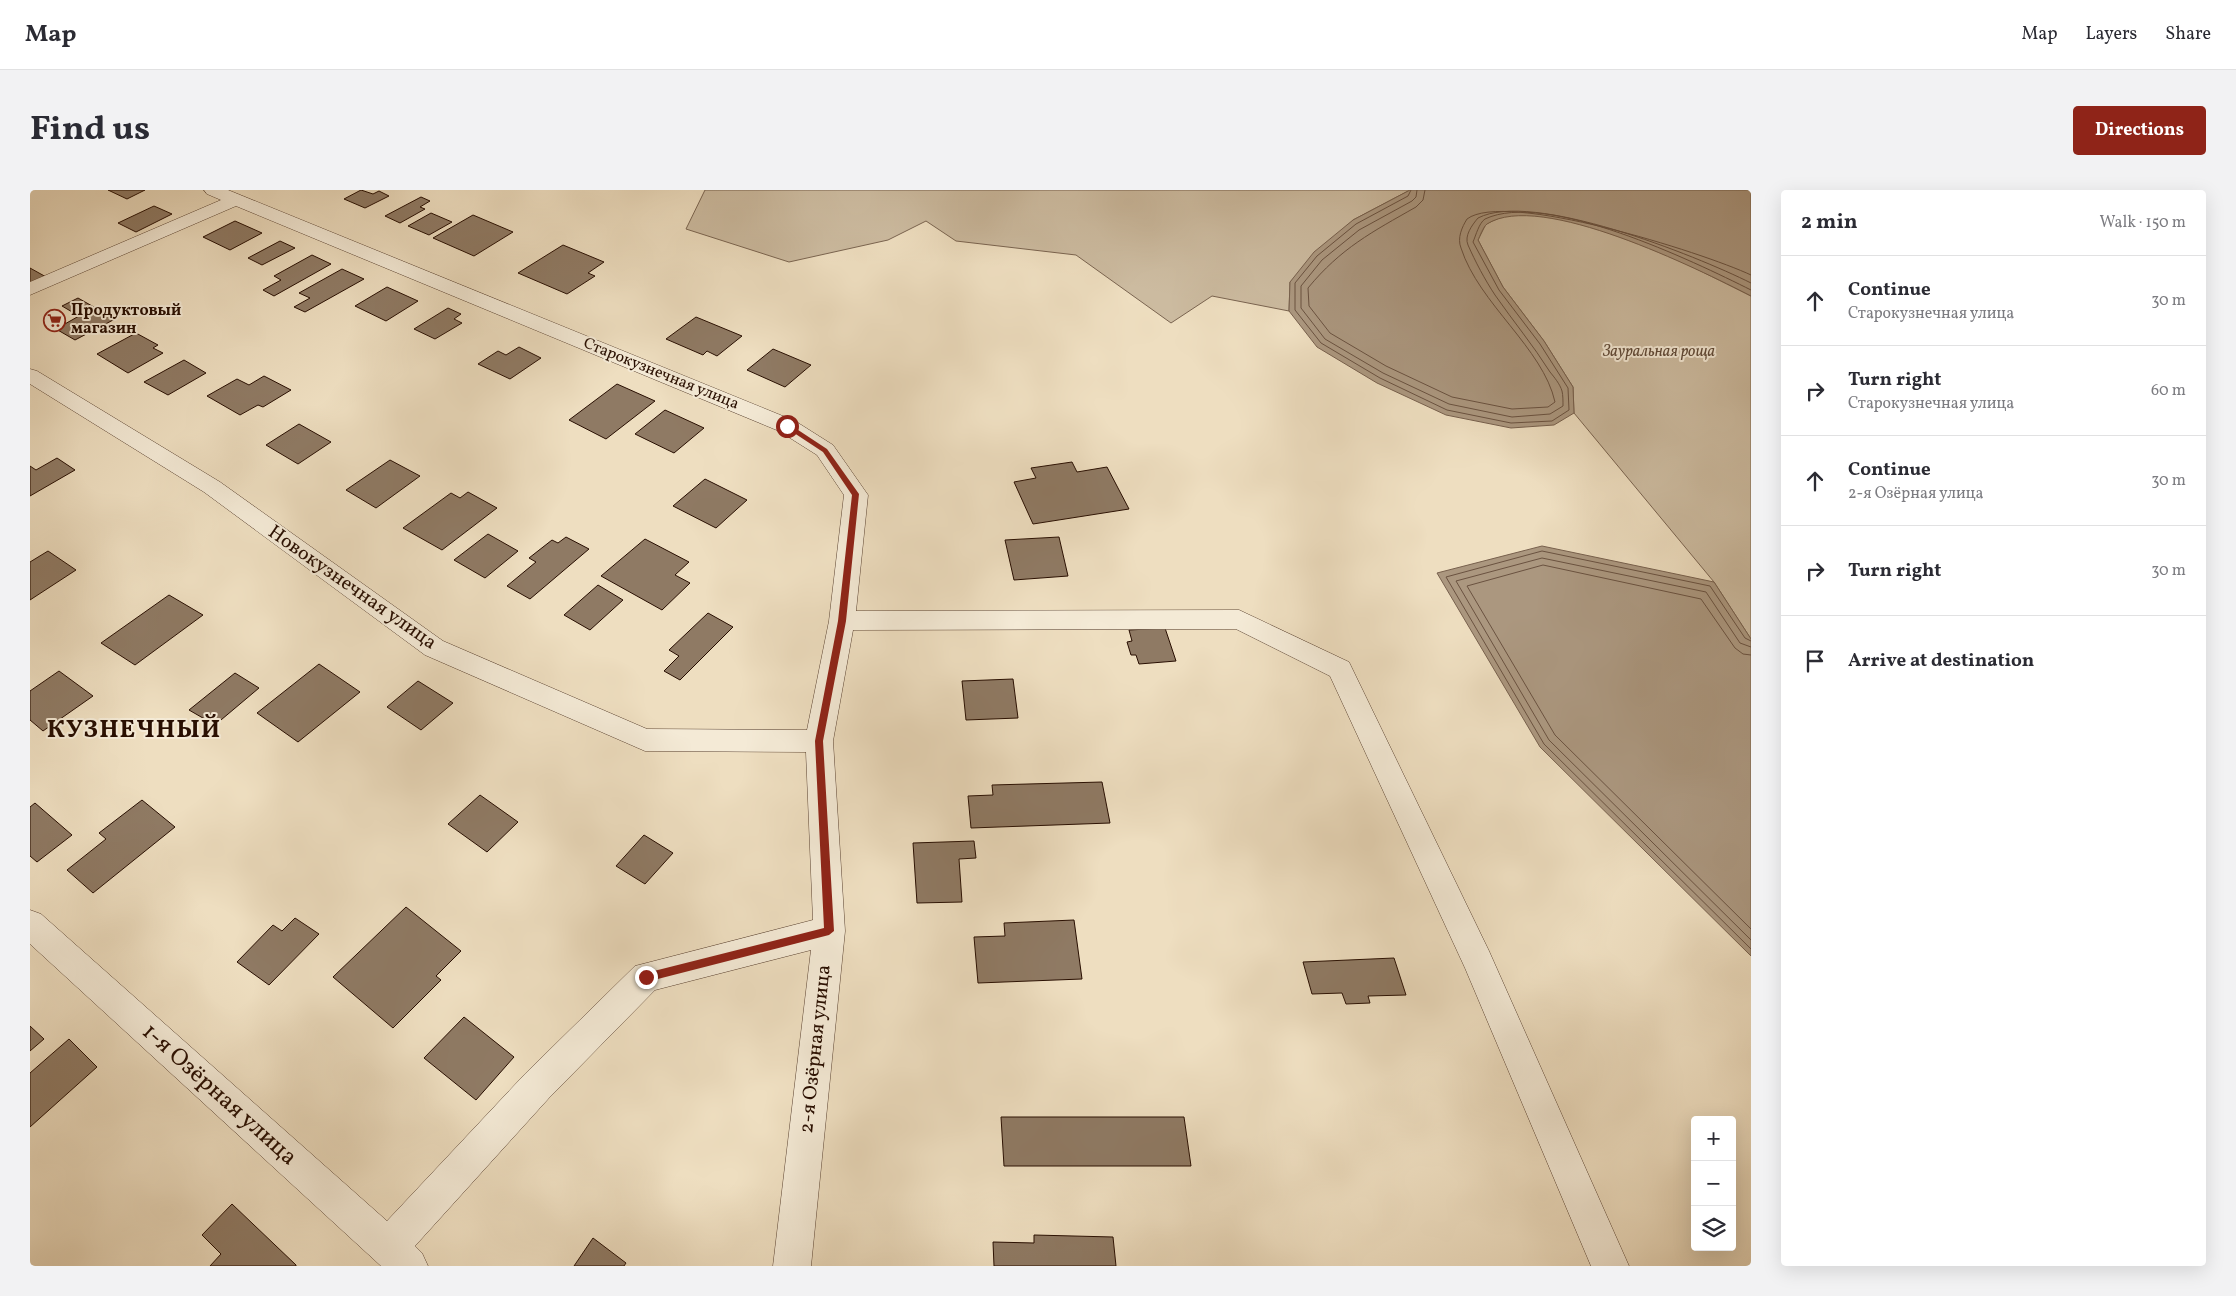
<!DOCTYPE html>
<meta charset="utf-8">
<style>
:root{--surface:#fff;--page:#f2f2f3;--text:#2b2b33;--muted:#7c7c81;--line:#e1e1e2;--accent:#8f2418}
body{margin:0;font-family:Vollkorn,serif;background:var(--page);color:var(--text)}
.controls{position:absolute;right:15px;bottom:15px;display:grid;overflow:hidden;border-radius:5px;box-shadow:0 5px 20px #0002}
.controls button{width:45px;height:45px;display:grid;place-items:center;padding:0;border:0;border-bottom:1px solid var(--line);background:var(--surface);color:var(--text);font:25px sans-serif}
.stop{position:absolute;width:15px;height:15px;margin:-11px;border:4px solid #8f2418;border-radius:50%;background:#fff}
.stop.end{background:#8f2418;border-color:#fff;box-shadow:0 1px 5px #0008}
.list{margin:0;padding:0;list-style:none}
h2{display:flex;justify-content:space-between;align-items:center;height:65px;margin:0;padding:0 20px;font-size:21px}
h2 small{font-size:16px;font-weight:400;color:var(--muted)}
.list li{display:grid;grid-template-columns:32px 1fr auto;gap:15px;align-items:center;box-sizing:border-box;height:90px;padding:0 20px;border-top:1px solid var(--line)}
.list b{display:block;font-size:19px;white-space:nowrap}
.list p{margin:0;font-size:16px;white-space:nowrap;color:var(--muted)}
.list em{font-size:16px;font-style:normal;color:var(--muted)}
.icon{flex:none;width:28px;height:28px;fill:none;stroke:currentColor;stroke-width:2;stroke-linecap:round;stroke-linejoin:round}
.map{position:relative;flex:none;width:1721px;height:1076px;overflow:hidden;border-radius:5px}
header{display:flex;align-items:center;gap:30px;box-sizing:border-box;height:70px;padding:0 25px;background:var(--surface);border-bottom:1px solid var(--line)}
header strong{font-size:24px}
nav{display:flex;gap:28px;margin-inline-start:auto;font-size:18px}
.intro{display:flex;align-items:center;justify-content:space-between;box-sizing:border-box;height:120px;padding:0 30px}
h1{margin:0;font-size:35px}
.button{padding:12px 22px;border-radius:5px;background:var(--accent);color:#fff;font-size:18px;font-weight:700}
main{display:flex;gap:30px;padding:0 30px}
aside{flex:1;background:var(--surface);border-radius:5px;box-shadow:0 5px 20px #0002}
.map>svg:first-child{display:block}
</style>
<header>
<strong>Map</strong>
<nav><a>Map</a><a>Layers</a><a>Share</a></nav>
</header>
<div class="intro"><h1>Find us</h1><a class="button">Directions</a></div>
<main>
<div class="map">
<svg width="1721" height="1076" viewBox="0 0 1721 1076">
<rect width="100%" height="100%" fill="#eedec0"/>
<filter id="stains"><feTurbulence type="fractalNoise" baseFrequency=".004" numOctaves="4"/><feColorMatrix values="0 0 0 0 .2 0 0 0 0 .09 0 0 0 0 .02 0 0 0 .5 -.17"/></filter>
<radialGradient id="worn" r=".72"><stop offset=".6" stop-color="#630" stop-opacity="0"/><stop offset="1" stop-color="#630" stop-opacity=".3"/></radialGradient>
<path fill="#ccbba0" stroke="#7a6450" d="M675,0H1380L1323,30L1260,92L1259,121L1182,106L1141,133L1046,65L926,51L896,31L858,50L759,72L656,39Z
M1511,21L1548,29L1617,54L1721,106V449L1684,392L1544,223L1543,197L1514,151L1473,97L1448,50L1456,34L1480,23Z"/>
<path fill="#ab977f" stroke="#77604d" d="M1380,0H1721V106C1668,79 1510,0 1457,34C1453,37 1450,46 1448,50L1473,97L1514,151L1543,197L1544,223L1524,235L1481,238L1416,225L1347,193L1287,157L1259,121L1260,92L1284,62L1323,30Z
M1512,356L1684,392L1721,449V766L1510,557L1407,383Z"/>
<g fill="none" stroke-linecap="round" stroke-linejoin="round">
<path stroke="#6a5240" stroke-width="1" d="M1381,0L1378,6L1326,34L1287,66L1265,93V120L1291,153L1350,188L1417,220L1481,233L1522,231L1539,220L1538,198L1510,154L1469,100L1443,52C1446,45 1449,33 1455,29C1516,0 1663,71 1721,100
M1387,0L1386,7L1382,11L1329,40L1292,70L1271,96V118L1295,149L1353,183L1419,214L1482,227L1520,224L1533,216C1533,211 1533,205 1532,201C1530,194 1524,187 1520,182C1503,155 1483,131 1465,105C1455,90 1445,71 1438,55C1434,46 1442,35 1448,28C1502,0 1665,65 1721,93
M1395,0L1393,10L1386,17C1342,42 1311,58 1278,98L1279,116L1300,143L1356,176L1422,207L1482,219L1518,217L1525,212C1513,158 1449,114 1431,58C1427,48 1432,37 1437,29C1475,0 1672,62 1721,85
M1721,451L1715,448L1680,396L1512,361L1416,387L1514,554L1721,759
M1721,457L1710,453L1676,402L1512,368L1426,391L1519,550L1721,750
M1721,465L1713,464L1705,458L1671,409L1513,375L1437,396L1525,545L1721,739"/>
</g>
<path fill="#8f7a64" stroke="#280e01" d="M78,0H115L97,9Z
M331,0L343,4L349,1L359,6L335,18L314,9Z
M391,7L400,11L390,17L395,19L370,33L355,26Z
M124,16L142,24L106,42L88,33Z
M401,23L422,32L399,45L378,36Z
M443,25L483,42L444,66L403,48Z
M205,31L232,43L200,60L173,47Z
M250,51L265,58L232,75L218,68Z
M533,55L574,72L558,83L565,86L537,104L488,83Z
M282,65L301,74L244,106L233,100L251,90L244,86Z
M0,78L18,88L0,97Z
M312,79L334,89L275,122L264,117L280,108L269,103Z
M357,97L388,111L356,131L325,116Z
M48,108L85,129L45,150L26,139L49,126L32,116Z
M418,118L431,124L424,129L432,133L405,149L384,139Z
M666,127L712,146L687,166L677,161L673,165L636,149Z
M106,143L128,155L123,158L133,163L98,183L67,164Z
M489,157L511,168L480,189L448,174L468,161L476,165Z
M743,159L781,175L755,197L717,180Z
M154,170L176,183L138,205L114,192Z
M234,186L261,200L233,217L228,215L210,225L177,206L207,189L219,195Z
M587,194L625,211L576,249L539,230Z
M635,220L674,238L644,263L605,244Z
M269,234L301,252L268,274L236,255Z
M27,268L45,280L0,306V276L6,280Z
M360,270L390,286L346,318L316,300Z
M1042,272L1047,282L1077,277L1099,319L1003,334L984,292L1006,288L1001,278Z
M675,289L717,310L686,338L643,316Z
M438,302L467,318L412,360L373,338L421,303L430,308Z
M458,344L488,361L455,388L424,370Z
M536,347L559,359L500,409L477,396L506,372L499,368L522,350L528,353Z
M1029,347L1038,386L984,390L975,350Z
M615,349L659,372L645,385L660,393L632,420L571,386Z
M18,361L46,380L0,410V372Z
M568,395L593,410L560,440L534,425Z
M139,405L173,425L105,475L71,453Z
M678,423L703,437L650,490L634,481L649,466L639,460Z
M1135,438L1146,471L1109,474L1106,465H1101L1097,452L1102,451L1099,440Z
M289,474L330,502L268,552L227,523Z
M29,481L63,506L13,541L0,530V501Z
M205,483L229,498L185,535L159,520Z
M983,489L988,528L936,530L932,491Z
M388,491L423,513L391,540L357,517Z
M1072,592L1080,633L941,638L938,606L963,605L962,595Z
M450,605L488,632L457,662L418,634Z
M112,610L145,637L63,703L37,680L76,649L69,643Z
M5,613L42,645L7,672L0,666V617Z
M614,645L643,663L615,694L586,676Z
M944,651L946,668L929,669L932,712L887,713L883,653Z
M376,717L431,761L406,786L411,790L363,838L303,787Z
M265,728L289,744L239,795L207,772L243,735L252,741Z
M1044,730L1052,789L948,793L944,747L975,746L974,733Z
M1364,768L1376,805L1338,806L1340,813L1316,814L1312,803L1282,804L1273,772Z
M434,827L484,867L446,910L394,868Z
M0,836L14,849L0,861Z
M39,849L67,877L0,937V883Z
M971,927H1154L1161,976H974Z
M202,1014L266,1075V1076H180L191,1064L172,1045Z
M1004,1045L1083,1047L1086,1076H964L963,1052L1004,1053Z
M563,1048L596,1073L594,1076H544Z"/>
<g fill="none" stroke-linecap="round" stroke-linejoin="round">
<defs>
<path id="minor" d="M174,0H198L765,231L803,255L838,305L826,421L1209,420L1319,472L1459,761L1599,1076H1561L1435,778L1300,486L1206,439L823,440L803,551L815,741L781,1076H743L781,760L625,800L519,908L385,1056L392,1063L398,1076H351L0,754V720L11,724L357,1031L495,884L605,776L783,730L776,562L615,561L395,465L174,302L0,194V179L7,181L190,292L413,451L617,539L777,540L799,431L814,305L787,265L749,241L206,16L0,105V92L191,10L177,4Z"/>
</defs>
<use href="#minor" stroke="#5a4231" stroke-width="1"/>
<use href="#minor" fill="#f4ead6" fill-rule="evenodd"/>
</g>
<path fill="#8f2418" d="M755,234H759L797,259L829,304L816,431L793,551L804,741L799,745L616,792L611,787L616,783L794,738L785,551L808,431L822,305L793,262L755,237Z"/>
<defs>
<symbol id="supermarket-ring" viewBox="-11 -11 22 22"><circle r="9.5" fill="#f4ead6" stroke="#8f2418" stroke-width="1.5"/><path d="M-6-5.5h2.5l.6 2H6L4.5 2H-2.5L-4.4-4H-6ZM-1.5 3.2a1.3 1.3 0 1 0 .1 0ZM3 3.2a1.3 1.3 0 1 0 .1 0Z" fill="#8f2418"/></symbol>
</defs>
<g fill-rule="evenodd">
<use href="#supermarket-ring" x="12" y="118" width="25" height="25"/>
</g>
<g text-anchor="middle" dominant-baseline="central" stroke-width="4" stroke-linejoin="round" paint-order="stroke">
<g font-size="16" font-weight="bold" fill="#280e01" stroke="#f4ead6" text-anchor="start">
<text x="41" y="121">Продуктовый<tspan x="41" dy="18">магазин</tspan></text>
</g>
<g font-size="16" font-style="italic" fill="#614b39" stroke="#f4ead6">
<text x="1629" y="162">Зауральная роща</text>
</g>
<g font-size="16" fill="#280e01" stroke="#f4ead6">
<text transform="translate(631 184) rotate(22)">Старокузнечная улица</text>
</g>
<g font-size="20" fill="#280e01" stroke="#f4ead6">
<text transform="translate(322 398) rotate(35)">Новокузнечная улица</text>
<text transform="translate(786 859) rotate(-84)">2-я Озёрная улица</text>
</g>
<g font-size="24" fill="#280e01" stroke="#f4ead6">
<text transform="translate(189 905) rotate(42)">1-я Озёрная улица</text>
</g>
<g font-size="25" font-weight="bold" letter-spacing="1" fill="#280e01" stroke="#f4ead6">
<text x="104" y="540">КУЗНЕЧНЫЙ</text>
</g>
</g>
<rect width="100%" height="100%" filter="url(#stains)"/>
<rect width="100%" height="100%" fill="url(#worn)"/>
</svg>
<div class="controls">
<button>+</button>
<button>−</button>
<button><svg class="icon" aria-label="layers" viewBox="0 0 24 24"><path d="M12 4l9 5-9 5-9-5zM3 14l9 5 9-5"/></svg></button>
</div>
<div class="stop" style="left:757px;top:236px"></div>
<div class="stop end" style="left:616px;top:787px"></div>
</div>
<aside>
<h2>2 min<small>Walk · 150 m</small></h2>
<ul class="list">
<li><svg class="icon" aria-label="ahead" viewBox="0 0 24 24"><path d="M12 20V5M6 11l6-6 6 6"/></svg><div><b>Continue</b><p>Старокузнечная улица</p></div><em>30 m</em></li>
<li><svg class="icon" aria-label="right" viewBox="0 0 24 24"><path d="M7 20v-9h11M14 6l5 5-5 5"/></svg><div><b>Turn right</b><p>Старокузнечная улица</p></div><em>60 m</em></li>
<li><svg class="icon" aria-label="ahead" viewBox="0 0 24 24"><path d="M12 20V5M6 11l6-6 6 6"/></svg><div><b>Continue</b><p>2-я Озёрная улица</p></div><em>30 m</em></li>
<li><svg class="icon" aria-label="right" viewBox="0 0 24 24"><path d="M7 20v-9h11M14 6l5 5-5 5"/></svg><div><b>Turn right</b></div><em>30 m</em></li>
<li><svg class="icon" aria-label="arrive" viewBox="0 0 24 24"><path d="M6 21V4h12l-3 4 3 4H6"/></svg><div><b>Arrive at destination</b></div></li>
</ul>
</aside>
</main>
